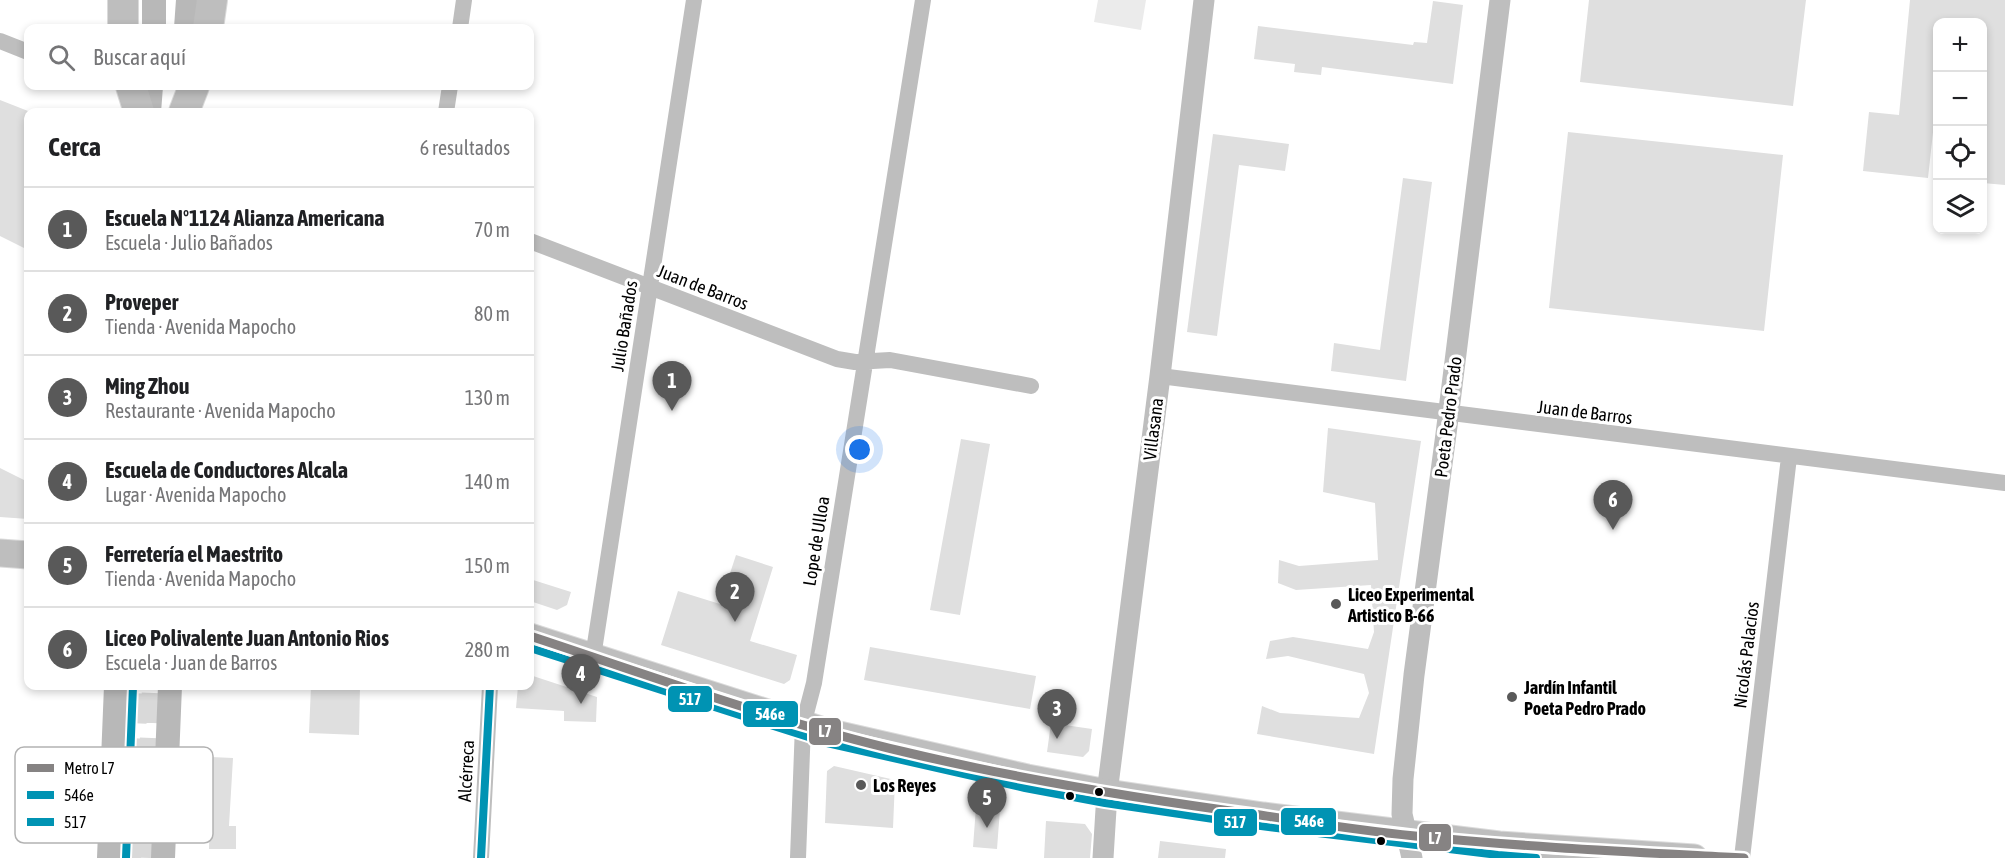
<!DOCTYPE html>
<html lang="es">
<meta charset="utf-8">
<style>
:root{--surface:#fff;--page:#f6f6f6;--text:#202124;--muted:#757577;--line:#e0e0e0;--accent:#595959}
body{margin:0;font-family:"Asap Condensed",sans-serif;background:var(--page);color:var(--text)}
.controls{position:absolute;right:18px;top:18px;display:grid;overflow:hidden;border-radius:12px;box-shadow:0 3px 9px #0003}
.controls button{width:54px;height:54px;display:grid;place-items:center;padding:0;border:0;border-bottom:2px solid var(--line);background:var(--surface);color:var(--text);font:30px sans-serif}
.you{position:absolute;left:860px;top:450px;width:21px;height:21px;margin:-15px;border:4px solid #fff;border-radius:50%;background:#1a73e8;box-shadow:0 0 0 9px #1a73e833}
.badge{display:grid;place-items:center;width:39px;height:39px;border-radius:50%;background:var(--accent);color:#fff;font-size:20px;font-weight:700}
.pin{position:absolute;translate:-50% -50px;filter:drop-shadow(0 2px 3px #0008)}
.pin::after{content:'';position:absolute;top:32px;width:21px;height:18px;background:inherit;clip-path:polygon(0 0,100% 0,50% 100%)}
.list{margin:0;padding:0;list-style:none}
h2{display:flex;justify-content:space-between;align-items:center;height:78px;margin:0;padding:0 24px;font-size:26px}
h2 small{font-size:20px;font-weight:400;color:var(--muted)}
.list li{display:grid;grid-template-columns:39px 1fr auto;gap:18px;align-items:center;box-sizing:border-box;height:84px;padding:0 24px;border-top:2px solid var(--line)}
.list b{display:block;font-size:22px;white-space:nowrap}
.list p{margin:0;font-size:20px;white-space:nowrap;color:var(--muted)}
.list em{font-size:20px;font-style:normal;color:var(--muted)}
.icon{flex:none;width:33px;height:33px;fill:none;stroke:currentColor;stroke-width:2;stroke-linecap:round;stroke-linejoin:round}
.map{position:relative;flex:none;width:2005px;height:858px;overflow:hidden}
.search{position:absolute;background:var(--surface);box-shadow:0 3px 9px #0003;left:24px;top:24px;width:510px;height:66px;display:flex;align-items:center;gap:15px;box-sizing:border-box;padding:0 21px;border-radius:12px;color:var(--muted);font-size:22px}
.panel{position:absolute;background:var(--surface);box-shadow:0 3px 9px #0003;left:24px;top:108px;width:510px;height:582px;border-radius:12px}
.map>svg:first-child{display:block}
</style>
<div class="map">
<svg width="2005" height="858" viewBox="0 0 2005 858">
<rect width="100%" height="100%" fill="#fff"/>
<path fill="#ebebeb" d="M1098,0H1146L1141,30L1094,22Z"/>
<path fill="#dfdfdf" d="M1589,0H1806L1793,106L1580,82Z
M1910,0H2005V185L1983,183V22H1938V114H1935L1928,178L1863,171L1869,112L1899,115Z
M1433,1L1463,5L1453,84L1322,67L1321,75L1294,72L1295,64L1254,59L1258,26L1413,45L1414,42L1427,43Z
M0,100L28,111V250L0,236Z
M1568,132L1783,155L1764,331L1549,308Z
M1213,134L1289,144L1285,171L1239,165L1217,336L1187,332Z
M1403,178L1432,182L1406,381L1331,371L1334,343L1380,350Z
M1328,428L1421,441L1374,754L1257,734L1262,706L1280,713L1359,718L1369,693L1364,674L1288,656L1266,659L1270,641L1293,637L1368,649L1374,632L1371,585L1296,590L1278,583L1279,560L1299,566L1378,560L1375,503L1323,492Z
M961,439L990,444L960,615L930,610Z
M0,468L28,482V519L0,517Z
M736,555L773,567L750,641L797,655L790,680L784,684L661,645L678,591L720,604Z
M530,579L571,592L567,605L557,610L530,601Z
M870,647L1036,676L1030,709L864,680Z
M530,675L597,697L596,722L564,721V711L516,708L518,686H530Z
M311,686H360L359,735L309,733Z
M1051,723L1092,729L1089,751L1083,757L1047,752Z
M211,757L233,758L229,826H236V849H209Z
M834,766L895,780L893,828L825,823L827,771Z
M976,807L1000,809L997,849L973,847Z
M1046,821L1085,824L1092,834L1090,858H1044Z
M1160,841L1226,849L1225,858H1158Z"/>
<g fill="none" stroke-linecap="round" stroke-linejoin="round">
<path stroke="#d9d9d9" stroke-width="30" stroke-dasharray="30 15" stroke-linecap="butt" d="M126,858L133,686
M150,858L157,686"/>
<defs>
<path id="primary" d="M0,553L28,555
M530,637L830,733L1027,778L1107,793L1263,816L1499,845L1694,858"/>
<path id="motorway" d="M123,28V0
M208,28L212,0
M131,86L139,112
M184,112L194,86"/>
</defs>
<use href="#primary" stroke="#dbdbdb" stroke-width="29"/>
<use href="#motorway" stroke="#dbdbdb" stroke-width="32"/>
<path stroke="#bebebe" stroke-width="16" d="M460,28L464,0
M0,41L28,52
M446,112L450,86
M530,241L837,359L855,362L890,360L1031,386
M1160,376L2005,483
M593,657L694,0
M481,858L490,686
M798,858L803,725L814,683L923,0
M1742,858L1789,457"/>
<path stroke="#bebebe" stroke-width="21" d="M1103,858L1107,793L1160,376L1204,0
M1412,858L1402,814L1403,779L1414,675L1446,434L1500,0"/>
<path stroke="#b8b8b8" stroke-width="24" d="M154,28V0
M186,28L188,0
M149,112L151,86
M109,858L116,686
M163,858L170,686"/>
<use href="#primary" stroke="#bebebe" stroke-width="27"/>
<use href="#motorway" stroke="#bebebe" stroke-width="30"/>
<defs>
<path id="bus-1" d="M530,637L830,733L1027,778L1107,793L1263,816L1499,845L1694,858
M126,858L133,686
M481,858L490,686"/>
<path id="bus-2" d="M530,648L827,743L1025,788L1105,803L1261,826L1498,855L1536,858"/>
</defs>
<use href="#bus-1" stroke="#fff" stroke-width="12"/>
<use href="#bus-2" stroke="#fff" stroke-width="12"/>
<use href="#bus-1" stroke="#0093b3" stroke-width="8"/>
<use href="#bus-2" stroke="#0093b3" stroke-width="8"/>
<defs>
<path id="metro-1" d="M530,636C654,677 777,722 905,752C1022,780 1141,799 1260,815C1312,823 1363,831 1415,836C1524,847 1634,852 1744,858"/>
</defs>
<use href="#metro-1" stroke="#fff" stroke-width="14"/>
<use href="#metro-1" stroke="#868383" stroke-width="9"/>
</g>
<g fill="#595959" stroke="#fff" stroke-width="2">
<circle cx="1336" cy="604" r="6"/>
<circle cx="1512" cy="697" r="6"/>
<circle cx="861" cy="785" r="6"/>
</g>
<g fill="#000" stroke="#fff" stroke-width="2">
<circle cx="1099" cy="792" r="5"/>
<circle cx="1070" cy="796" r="5"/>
<circle cx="1381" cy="841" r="5"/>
</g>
<g text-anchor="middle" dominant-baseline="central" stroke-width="6" stroke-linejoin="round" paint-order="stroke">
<g font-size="18" fill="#000" stroke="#fff">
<text transform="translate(703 287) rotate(21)">Juan de Barros</text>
<text transform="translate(624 326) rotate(-81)">Julio Bañados</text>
<text transform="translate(1585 412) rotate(7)">Juan de Barros</text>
<text transform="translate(1448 417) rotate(-83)">Poeta Pedro Prado</text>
<text transform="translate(1153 429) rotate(-83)">Villasana</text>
<text transform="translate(816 541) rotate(-81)">Lope de Ulloa</text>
<text transform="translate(1746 655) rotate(-83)">Nicolás Palacios</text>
<text transform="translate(466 771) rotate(-87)">Alcérreca</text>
</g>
<g font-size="18" font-weight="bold" fill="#000" stroke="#fff" text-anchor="start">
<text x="1348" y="594">Liceo Experimental<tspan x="1348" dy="21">Artistico B-66</tspan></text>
<text x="1524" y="687">Jardín Infantil<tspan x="1524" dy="21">Poeta Pedro Prado</tspan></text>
<text x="873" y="785">Los Reyes</text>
</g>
</g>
<rect x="15" y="747" width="198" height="96" rx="9" fill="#fff" stroke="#b2b2b2" stroke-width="1.5"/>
<rect x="27" y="764" width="27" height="8" fill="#868383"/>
<rect x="27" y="791" width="27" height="8" fill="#0093b3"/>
<rect x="27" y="818" width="27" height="8" fill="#0093b3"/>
<g font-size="16" fill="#000">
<text x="64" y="774">Metro L7</text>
<text x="64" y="801">546e</text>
<text x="64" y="828">517</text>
</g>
<g stroke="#fff" stroke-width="2">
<rect x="667" y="685" width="46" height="28" rx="6" fill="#0093b3"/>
<rect x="742" y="700" width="57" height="28" rx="6" fill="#0093b3"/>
<rect x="808" y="717" width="34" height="29" rx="6" fill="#868383"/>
<rect x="1280" y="807" width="57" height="29" rx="6" fill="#0093b3"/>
<rect x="1213" y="808" width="45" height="29" rx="6" fill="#0093b3"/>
<rect x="1418" y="823" width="34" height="29" rx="6" fill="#868383"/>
</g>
<g font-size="16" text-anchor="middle" font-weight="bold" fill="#fff">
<text x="690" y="705">517</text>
<text x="770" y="720">546e</text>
<text x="825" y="737">L7</text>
<text x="1309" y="827">546e</text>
<text x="1235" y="828">517</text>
<text x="1435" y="844">L7</text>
</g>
</svg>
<div class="controls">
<button>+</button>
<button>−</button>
<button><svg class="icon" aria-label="locate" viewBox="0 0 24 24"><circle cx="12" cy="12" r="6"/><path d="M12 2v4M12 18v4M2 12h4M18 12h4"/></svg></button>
<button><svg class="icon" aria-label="layers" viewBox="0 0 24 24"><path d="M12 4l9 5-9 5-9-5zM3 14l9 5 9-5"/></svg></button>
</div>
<div class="you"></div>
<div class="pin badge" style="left:672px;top:411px">1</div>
<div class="pin badge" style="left:735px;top:622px">2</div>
<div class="pin badge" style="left:1057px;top:739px">3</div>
<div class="pin badge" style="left:581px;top:704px">4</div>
<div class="pin badge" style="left:987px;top:828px">5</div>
<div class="pin badge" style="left:1613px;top:530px">6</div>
<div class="search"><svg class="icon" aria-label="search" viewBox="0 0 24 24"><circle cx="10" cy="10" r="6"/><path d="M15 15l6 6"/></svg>Buscar aquí</div>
<section class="panel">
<h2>Cerca<small>6 resultados</small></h2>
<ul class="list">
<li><span class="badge">1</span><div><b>Escuela N°1124 Alianza Americana</b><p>Escuela · Julio Bañados</p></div><em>70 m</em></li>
<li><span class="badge">2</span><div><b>Proveper</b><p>Tienda · Avenida Mapocho</p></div><em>80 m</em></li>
<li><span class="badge">3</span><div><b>Ming Zhou</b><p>Restaurante · Avenida Mapocho</p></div><em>130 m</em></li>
<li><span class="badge">4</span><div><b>Escuela de Conductores Alcala</b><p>Lugar · Avenida Mapocho</p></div><em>140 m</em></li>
<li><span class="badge">5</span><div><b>Ferretería el Maestrito</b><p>Tienda · Avenida Mapocho</p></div><em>150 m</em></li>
<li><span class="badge">6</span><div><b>Liceo Polivalente Juan Antonio Rios</b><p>Escuela · Juan de Barros</p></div><em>280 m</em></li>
</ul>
</section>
</div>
